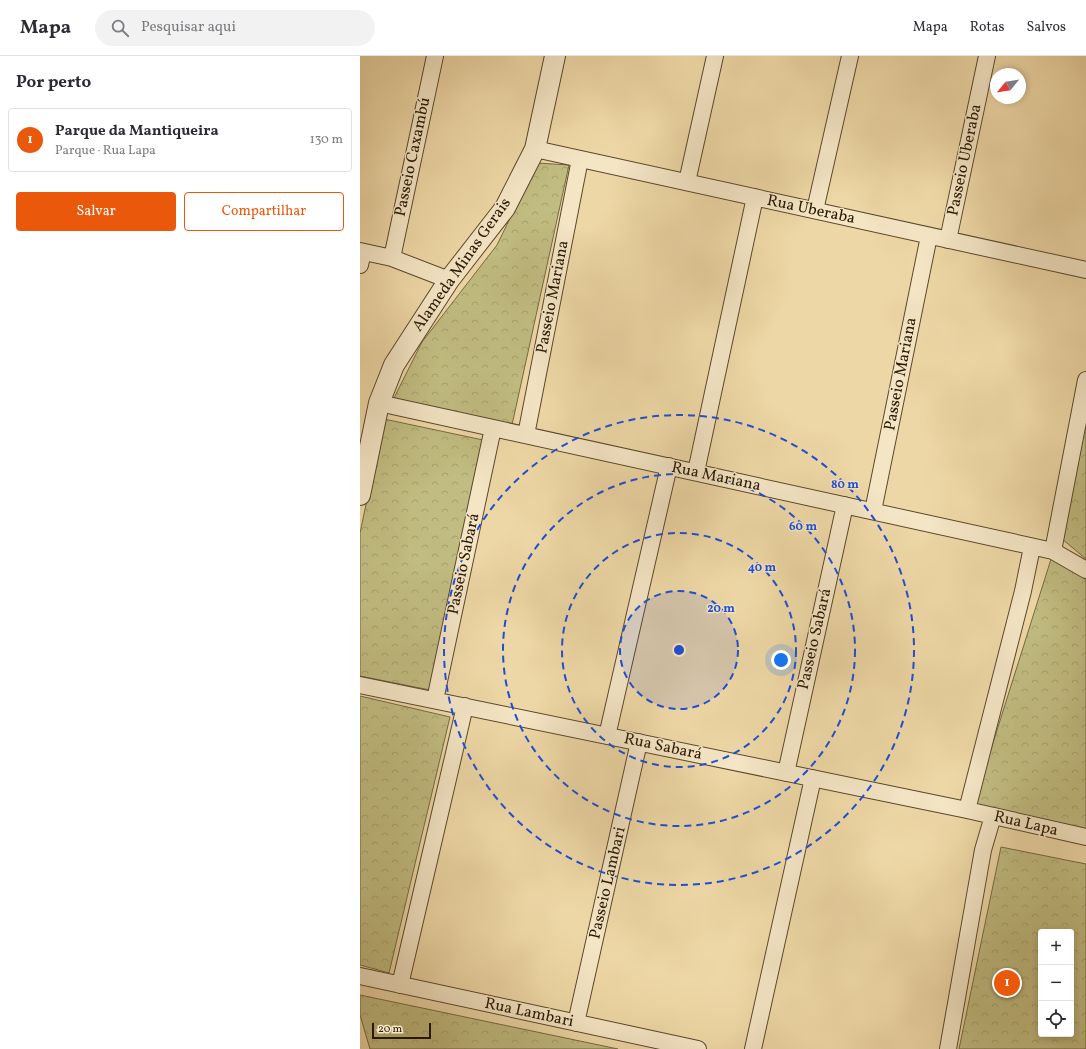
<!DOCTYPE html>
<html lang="pt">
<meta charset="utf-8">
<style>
:root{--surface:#fff;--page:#f2f2f3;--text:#2b2b33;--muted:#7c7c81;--line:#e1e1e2;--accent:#ea580c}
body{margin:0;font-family:Vollkorn,serif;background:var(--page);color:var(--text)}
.controls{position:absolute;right:12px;bottom:12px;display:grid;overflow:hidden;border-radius:4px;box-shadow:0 2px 6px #0003}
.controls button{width:36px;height:36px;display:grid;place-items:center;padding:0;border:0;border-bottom:1px solid var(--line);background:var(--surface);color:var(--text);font:20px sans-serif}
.compass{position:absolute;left:630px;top:12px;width:36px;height:36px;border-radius:50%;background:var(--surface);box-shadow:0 2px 6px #0003;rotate:240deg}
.scale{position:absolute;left:12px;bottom:10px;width:59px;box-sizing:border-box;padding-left:4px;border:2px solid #291903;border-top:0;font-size:11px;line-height:14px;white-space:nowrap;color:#291903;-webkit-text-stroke:3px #f4e5c5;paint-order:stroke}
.you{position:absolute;left:421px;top:604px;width:14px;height:14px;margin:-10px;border:3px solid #fff;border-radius:50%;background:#1a73e8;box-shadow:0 0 0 6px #1a73e833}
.badge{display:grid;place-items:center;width:26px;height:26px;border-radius:50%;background:var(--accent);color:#fff;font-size:13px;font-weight:700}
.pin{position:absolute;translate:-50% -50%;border:2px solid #fff;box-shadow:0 1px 4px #0006}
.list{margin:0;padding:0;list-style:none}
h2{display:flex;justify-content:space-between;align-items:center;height:52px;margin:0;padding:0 16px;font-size:17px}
h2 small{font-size:13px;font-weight:400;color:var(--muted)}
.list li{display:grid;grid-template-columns:26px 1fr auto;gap:12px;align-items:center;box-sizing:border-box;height:64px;margin:0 8px 8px;padding:0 8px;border:1px solid var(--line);border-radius:4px}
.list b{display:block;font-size:15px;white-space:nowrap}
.list p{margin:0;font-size:13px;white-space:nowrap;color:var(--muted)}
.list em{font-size:13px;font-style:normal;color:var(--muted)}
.actions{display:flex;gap:8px;padding:12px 16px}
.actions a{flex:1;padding:9px 0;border:1px solid var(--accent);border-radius:4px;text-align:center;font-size:14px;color:var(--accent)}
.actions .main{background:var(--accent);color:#fff}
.icon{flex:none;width:22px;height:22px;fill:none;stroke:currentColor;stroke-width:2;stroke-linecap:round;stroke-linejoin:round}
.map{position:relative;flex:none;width:726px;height:993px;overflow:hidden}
header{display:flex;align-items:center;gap:24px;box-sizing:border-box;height:56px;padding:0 20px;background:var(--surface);border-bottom:1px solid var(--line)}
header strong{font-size:19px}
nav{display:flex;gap:22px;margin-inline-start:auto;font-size:14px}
.search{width:280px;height:36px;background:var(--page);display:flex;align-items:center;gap:10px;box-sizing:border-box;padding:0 14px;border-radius:22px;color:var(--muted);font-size:15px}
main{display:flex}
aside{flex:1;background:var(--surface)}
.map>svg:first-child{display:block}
</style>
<header>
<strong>Mapa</strong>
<div class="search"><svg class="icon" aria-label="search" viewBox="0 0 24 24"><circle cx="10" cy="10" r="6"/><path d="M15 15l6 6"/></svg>Pesquisar aqui</div>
<nav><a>Mapa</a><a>Rotas</a><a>Salvos</a></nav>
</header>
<main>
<aside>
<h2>Por perto<small></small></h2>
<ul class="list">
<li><span class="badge">1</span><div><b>Parque da Mantiqueira</b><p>Parque · Rua Lapa</p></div><em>130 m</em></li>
</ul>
<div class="actions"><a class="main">Salvar</a><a>Compartilhar</a></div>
</aside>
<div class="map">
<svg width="726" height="993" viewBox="0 0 726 993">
<defs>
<pattern id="forest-crowns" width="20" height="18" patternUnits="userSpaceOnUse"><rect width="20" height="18" fill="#c1bc81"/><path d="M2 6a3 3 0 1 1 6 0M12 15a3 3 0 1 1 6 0" fill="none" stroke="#a6a16e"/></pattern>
</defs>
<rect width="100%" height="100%" fill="#eed7a6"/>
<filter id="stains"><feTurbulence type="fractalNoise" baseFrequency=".005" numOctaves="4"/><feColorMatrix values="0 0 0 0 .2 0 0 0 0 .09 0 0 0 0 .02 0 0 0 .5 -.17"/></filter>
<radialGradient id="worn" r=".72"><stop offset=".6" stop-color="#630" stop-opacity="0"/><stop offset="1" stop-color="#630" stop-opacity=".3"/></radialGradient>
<path fill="url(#forest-crowns)" stroke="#756a42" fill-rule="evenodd" d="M177,107L209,109L152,369L33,344L62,286L137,189Z
M24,363L123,384L70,634L0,620V477Z
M726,366V503L701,482Z
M692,500L726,524V774L617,749L620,728Z
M0,640L90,661L29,917L0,909Z
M641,791L726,808V993H599ZM681,876H711V978H681Z
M0,939L258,993H10L0,959Z"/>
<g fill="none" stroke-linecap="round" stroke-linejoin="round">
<defs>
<path id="minor" d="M175,93L726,214
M327,126L355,0
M455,154L490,0
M588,184L627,0
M0,195L32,202L89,224
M32,202L75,0
M0,209L3,196
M19,347L693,495L726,514
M166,379L220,103
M336,416L395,141
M513,455L569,180
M693,495L726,324
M0,629L607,754L726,781
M75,644L133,372
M247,680L309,410
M426,717L485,449
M607,754L663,535L672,491
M0,920L338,993
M40,929L105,650
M216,967L279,686
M393,993L453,722
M588,993L623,794L633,760"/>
<path id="tertiary" d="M0,439L19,347L34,309L89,224L145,152L175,93L195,0"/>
</defs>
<use href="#minor" stroke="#5a482c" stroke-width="18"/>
<use href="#tertiary" stroke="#5a482c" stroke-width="22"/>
<use href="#minor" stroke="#f4e5c5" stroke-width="16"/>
<use href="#tertiary" stroke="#f4e5c5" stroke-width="20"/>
</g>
<circle cx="319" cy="594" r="59" fill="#1d4ed8" fill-opacity=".12"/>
<g fill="none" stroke="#1d4ed8" stroke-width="2" stroke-dasharray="7 5">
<circle cx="319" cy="594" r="59"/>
<circle cx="319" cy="594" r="117"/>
<circle cx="319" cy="594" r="176"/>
<circle cx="319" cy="594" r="235"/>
</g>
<g text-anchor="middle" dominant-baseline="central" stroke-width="3" stroke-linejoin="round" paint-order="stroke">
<g font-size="16" fill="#291903" stroke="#f4e5c5">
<text transform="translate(53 101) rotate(-78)">Passeio Caxambú</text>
<text transform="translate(605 104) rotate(-78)">Passeio Uberaba</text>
<text transform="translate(451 154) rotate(12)">Rua Uberaba</text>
<text transform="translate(102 209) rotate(-55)">Alameda Minas Gerais</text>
<text transform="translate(193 241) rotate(-79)">Passeio Mariana</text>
<text transform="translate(541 318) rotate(-79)">Passeio Mariana</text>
<text transform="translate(356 421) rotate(12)">Rua Mariana</text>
<text transform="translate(104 508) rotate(-78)">Passeio Sabará</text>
<text transform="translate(455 583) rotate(-77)">Passeio Sabará</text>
<text transform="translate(303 691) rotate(12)">Rua Sabará</text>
<text transform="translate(666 768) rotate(13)">Rua Lapa</text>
<text transform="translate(248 827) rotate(-77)">Passeio Lambari</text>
<text transform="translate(169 957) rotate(12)">Rua Lambari</text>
</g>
</g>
<circle cx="319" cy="594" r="6" fill="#1d4ed8" stroke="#f4e5c5" stroke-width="2"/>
<g font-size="12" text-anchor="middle" font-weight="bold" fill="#1d4ed8" stroke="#f4e5c5" stroke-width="3" stroke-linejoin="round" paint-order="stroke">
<text x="485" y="432">80 m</text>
<text x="443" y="474">60 m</text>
<text x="402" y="515">40 m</text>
<text x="361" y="556">20 m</text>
</g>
<rect width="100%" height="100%" filter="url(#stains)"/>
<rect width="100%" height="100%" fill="url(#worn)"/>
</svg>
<div class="controls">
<button>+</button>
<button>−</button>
<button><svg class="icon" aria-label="locate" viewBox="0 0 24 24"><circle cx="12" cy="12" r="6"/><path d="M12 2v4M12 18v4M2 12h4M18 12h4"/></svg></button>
</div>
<svg class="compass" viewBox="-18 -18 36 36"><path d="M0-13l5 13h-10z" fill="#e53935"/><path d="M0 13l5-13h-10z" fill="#7c7c81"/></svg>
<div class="scale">20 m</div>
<div class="you"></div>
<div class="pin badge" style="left:647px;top:927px">1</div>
</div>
</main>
